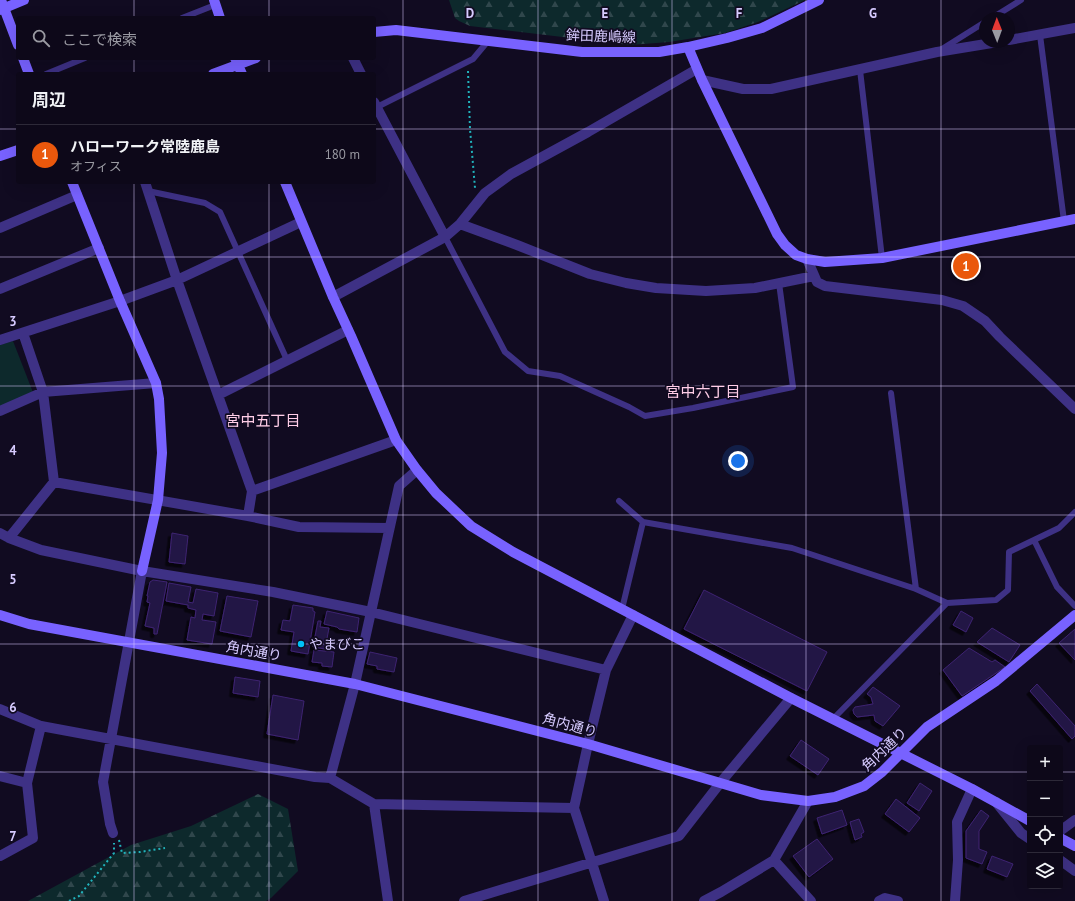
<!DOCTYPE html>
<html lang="ja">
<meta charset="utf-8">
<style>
:root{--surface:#0d0819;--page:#1b1626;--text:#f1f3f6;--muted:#9a9aa2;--line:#2d2938;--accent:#ea580c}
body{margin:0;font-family:"PT Sans","Noto Sans JP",sans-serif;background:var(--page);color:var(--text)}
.controls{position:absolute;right:12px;bottom:12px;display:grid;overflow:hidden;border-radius:4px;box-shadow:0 4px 16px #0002}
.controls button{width:36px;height:36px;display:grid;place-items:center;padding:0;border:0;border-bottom:1px solid var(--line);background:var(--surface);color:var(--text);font:20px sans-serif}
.compass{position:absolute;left:979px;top:12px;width:36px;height:36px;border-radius:50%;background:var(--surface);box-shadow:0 4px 16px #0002;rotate:359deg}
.you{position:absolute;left:738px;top:461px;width:14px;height:14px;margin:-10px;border:3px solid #fff;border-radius:50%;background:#1a73e8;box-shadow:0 0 0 6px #1a73e833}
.badge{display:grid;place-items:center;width:26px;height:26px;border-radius:50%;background:var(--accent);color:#fff;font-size:13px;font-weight:700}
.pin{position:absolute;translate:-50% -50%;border:2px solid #fff;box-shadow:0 1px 4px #0006}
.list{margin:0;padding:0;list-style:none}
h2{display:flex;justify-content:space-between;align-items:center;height:52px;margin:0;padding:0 16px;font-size:17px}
h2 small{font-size:13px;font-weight:400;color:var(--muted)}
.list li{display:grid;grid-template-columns:26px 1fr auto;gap:12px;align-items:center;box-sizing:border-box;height:60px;padding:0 16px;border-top:1px solid var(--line)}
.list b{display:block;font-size:15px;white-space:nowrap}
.list p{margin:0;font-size:13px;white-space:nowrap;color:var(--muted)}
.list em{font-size:13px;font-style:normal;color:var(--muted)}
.icon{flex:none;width:22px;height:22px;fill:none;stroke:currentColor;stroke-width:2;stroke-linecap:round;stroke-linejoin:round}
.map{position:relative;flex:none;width:1075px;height:901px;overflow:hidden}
.search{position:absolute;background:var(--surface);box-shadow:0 4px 16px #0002;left:16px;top:16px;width:360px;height:44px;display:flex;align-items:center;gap:10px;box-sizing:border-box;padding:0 14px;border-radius:4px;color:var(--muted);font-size:15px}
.panel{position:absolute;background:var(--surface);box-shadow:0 4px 16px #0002;left:16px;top:72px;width:360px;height:112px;border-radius:4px}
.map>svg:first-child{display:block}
</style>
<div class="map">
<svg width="1075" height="901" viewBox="0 0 1075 901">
<defs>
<pattern id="forest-firs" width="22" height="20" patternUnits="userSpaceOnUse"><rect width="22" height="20" fill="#0d292c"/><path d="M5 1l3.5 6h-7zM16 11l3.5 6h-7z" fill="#30474c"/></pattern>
<filter id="shadow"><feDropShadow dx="-3.5" dy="3.5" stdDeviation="0" flood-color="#0009"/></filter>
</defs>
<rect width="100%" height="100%" fill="#110b21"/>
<path fill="url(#forest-firs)" d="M449,0H805L758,22L725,33L669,42L630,45L470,26L459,21L455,18Z
M258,794L288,809L298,871L271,898L266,901H28L131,845L191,826Z"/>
<path fill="#0d292c" d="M13,341L34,395L0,407V345Z"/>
<path fill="#241544" stroke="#3d2472" filter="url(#shadow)" d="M172,533L188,536L185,564L169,562Z
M153,580L167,582L157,634H154V628L145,626L150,603L147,602L148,596H147L150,582Z
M169,583L191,587L188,602L193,603L196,589L218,593L214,616L203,614L202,620L216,622L212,644L187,640L191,617L195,618L196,610L188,608V605L166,601Z
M704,590L827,652L807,691L684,629Z
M227,596L258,601L251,637L220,631Z
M293,605L313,608V611L315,612L308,654L291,651L294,632L281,630L283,620L290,621Z
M327,611L359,618L357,632L339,629L337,627L324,624Z
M961,611L973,618L966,632L953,625Z
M318,621H321L320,627L329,628L325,649L313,647Z
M992,628L1020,645L1009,662L977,642Z
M1075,629V660L1059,643Z
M969,648L992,662L995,660L1005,667L962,696L943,670Z
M314,650L334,652L332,667L322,666V663L312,662Z
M370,652L397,658L394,672L377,669V666L367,664Z
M235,677L260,681L258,697L233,693Z
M1037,684L1075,726V736L1072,739L1030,691Z
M873,687L900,706L883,726L875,721L874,715L857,717L854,714L853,710L855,707L873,704L871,697L867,694Z
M273,695L304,701L298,740L267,734Z
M801,740L829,759L818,775L790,756Z
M920,783L932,791L919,811L907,803Z
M896,799L920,818L909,832L885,814Z
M842,810L847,825L822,834L817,818Z
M981,810L989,816L979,831V849L987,852L982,864L966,858V831Z
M859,819L864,832L861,834L862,837L855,840L850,822Z
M817,839L833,859L809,877L793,856Z
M992,856L1013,864L1007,877L987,869Z"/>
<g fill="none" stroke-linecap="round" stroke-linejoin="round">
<path stroke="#21b4bd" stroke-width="2" stroke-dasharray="2 3" stroke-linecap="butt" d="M468,71L470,129L475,188
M119,840L122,853L140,852L165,848
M69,901L79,896L114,853V843"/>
<path stroke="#3e3185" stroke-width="6" d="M182,18L215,5
M992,18L1021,0
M1040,35L1064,221
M942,49L985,22
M860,70L882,258
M46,74L85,58
M377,107L473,59L488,41
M148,191L205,203L220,212L287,360
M445,237L505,352L528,371L560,376L629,407L645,416L693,408L793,387L779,283
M891,393L916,589
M619,501L643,522L792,548L916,589L947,603
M1034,540L1057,587L1075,606
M622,609L643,522
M834,718L947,603L996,600L1008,590L1009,552L1059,528L1075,512"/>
<path stroke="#3e3185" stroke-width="10" d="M1009,40L1075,28
M353,58L361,74
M702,80L743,89H771L937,52L998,42
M374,102L445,237L460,224L485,193L511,174L588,132L697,69
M145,182L177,280L252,491L248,516
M460,224L517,245L590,274L626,283L656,288L706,291L755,288L814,276
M0,228L77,195
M807,259L817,282L825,286L942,300L963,306L985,321L1000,337L1075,409
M0,289L99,248
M333,297L445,237
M0,340L120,301L177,280L301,222
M218,395L348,330
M0,411L43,392L156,383
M54,482L248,516L299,527L389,528
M252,491L396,440
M0,533L9,538L41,550L142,571L273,592L371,612L606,670
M9,538L54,482L43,392L23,333
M0,709L41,726L315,777L330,778L374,804L388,901
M0,776L27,783
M330,778L355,684L399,486L417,470
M996,802L1021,833L1030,839
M374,804L574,808
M1060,831L1075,820
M113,833L110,824L103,782L142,571
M0,856L33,838L27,783L41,726
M774,860L811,901
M1060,860L1075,871
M464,901L679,836L721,782L791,698
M604,901L592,863L574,808L588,744L606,670L633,615
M704,901L721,892L774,860L808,801
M879,901L885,898L898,901
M955,901L958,860L957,822L972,789"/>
<path stroke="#7862ff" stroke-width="10" d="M1,0L18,45
M214,0L220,18
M0,10L24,0
M374,32L396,30L582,52H659L688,47L727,38L762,28L819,0
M688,47L702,80L777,234L785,245L796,255L807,259L825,262L882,258L1075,219
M23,58L29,74
M235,58L242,74
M213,74L256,58
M0,156L18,150
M72,182L120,301L156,383L159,399L162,453L158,500L142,571
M285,182L333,297L351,336L396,440L417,470L436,493L471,526L513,552L791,698L972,789L1030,821
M0,615L29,624L355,684L588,744L761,795L808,801L835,797L864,786L882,772L927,727L996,681L1075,615
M1060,838L1075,846"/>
</g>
<path fill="none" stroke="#d7cbff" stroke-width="1" stroke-opacity="0.55" d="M134,0V18M269,0V18M403,0V901M538,0V901M672,0V901M806,0V901M941,0V901M134,58V74M269,58V74M0,129H18M374,129H1075M134,182V901M269,182V901M0,257H1075M0,386H1075M0,515H1075M0,644H1075M0,772H1030M1060,772H1075"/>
<circle fill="#00c0f6" stroke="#110b21" stroke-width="1.5" cx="301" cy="644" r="4"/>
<g text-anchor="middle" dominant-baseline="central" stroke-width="3.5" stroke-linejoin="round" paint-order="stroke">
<g font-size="14" fill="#d7cbff" stroke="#110b21">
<text transform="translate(601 36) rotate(2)">鉾田鹿嶋線</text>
<text transform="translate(254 651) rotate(10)">角内通り</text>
<text transform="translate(570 725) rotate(15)">角内通り</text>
<text transform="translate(884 749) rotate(-43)">角内通り</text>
</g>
<g font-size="14" fill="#d7cbff" stroke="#110b21" text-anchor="start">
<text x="309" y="644">やまびこ</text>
</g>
<g font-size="15" fill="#ffcde7" stroke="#110b21">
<text x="703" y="391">宮中六丁目</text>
<text x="263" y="420">宮中五丁目</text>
</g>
</g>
<g font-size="13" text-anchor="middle" font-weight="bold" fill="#d7cbff" stroke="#110b21" stroke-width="3.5" stroke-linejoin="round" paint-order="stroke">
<text x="470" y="18">D</text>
<text x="605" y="18">E</text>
<text x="739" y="18">F</text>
<text x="873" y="18">G</text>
<text x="13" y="326">3</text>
<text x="13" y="455">4</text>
<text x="13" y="584">5</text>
<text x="13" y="712">6</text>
<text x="13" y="841">7</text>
</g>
</svg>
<div class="controls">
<button>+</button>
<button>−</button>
<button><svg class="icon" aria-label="locate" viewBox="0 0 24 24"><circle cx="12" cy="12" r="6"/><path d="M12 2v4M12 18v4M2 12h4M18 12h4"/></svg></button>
<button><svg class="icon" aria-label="layers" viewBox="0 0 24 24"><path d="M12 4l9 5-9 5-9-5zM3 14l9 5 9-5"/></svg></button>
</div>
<svg class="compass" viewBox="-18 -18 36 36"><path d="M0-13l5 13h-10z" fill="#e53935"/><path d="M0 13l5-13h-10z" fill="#9a9aa2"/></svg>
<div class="you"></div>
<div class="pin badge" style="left:966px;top:266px">1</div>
<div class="search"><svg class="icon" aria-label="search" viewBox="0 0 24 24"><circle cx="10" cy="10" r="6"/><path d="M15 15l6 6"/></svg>ここで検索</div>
<section class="panel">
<h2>周辺<small></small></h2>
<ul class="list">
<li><span class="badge">1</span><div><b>ハローワーク常陸鹿島</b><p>オフィス</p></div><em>180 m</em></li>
</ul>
</section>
</div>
